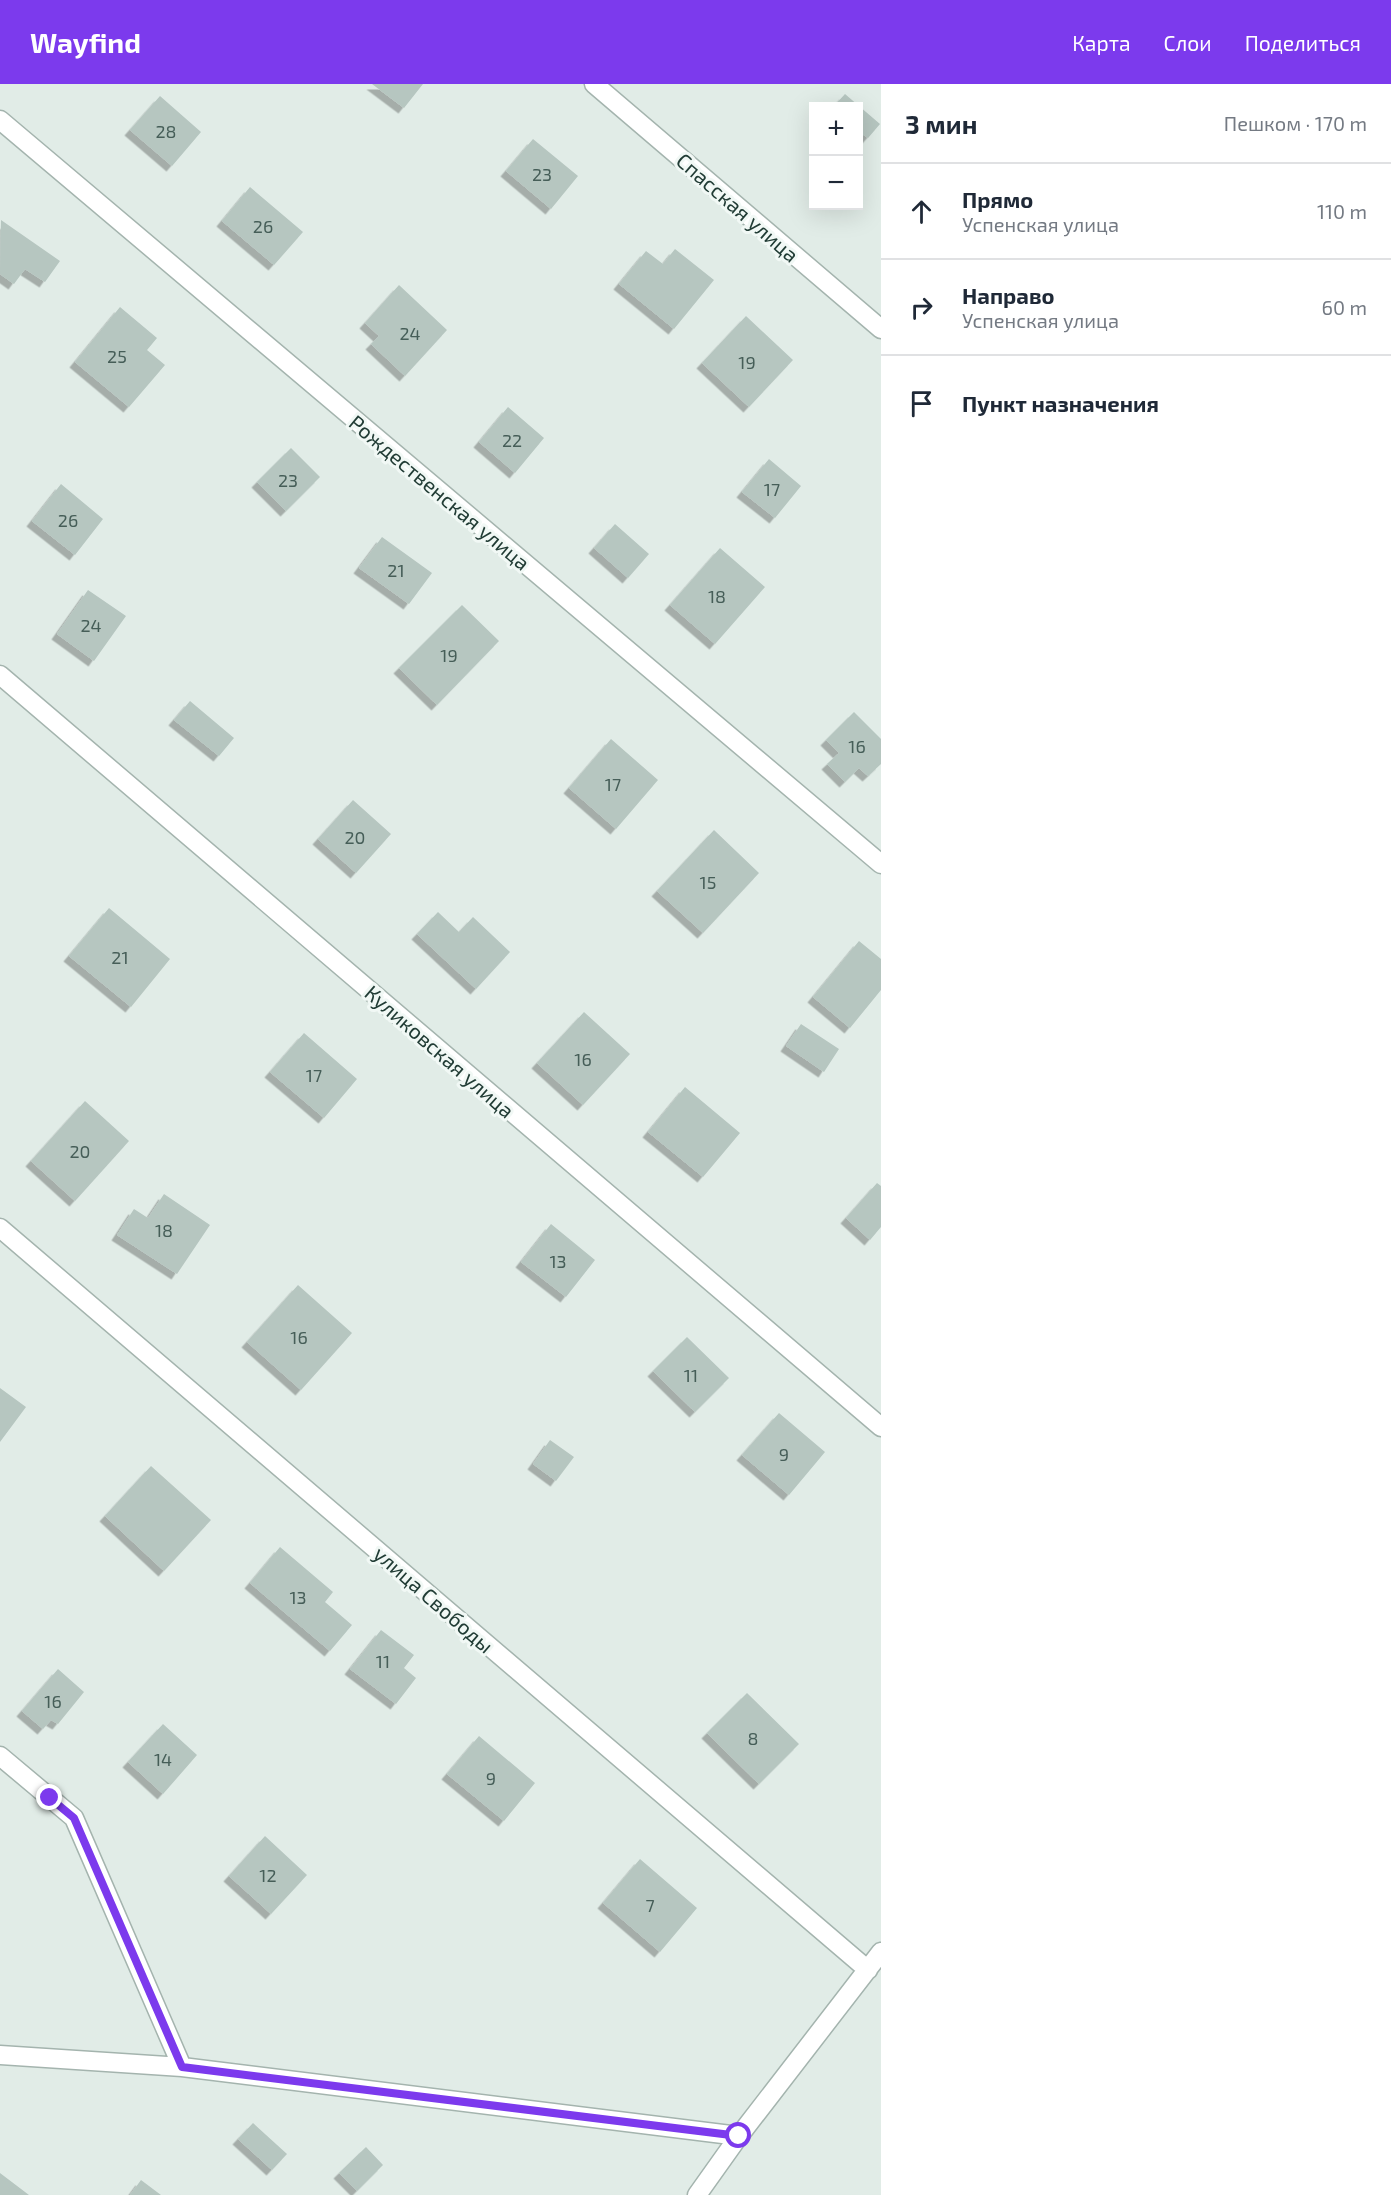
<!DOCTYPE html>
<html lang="ru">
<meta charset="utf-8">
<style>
:root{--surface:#fff;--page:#f2f2f3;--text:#1f2937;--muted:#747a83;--line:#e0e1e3;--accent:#7c3aed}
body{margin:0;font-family:"Exo 2",sans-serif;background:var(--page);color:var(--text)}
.controls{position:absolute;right:18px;top:18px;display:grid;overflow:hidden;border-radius:0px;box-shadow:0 6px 24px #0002}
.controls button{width:54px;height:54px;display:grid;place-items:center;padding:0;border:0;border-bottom:2px solid var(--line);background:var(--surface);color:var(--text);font:30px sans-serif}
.stop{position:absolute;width:18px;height:18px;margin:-14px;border:4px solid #7c3aed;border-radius:50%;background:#fff}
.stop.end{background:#7c3aed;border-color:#fff;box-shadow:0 2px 6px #0008}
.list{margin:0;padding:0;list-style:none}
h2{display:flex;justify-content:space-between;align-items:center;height:78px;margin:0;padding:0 24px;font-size:26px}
h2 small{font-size:20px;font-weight:400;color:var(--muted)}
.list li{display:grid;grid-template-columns:39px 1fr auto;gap:18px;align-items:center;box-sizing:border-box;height:96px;padding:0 24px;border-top:2px solid var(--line)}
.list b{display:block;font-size:22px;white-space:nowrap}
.list p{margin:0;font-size:20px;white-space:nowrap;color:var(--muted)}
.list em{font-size:20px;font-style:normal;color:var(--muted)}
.icon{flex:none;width:33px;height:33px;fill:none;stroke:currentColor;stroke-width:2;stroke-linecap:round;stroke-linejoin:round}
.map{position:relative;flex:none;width:881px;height:2111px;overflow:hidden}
header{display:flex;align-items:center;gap:36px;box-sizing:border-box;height:84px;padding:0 30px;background:var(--accent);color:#fff}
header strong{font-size:28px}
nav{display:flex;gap:33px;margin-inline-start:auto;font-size:21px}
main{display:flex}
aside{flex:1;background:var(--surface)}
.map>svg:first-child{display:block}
</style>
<header>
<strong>Wayfind</strong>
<nav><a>Карта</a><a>Слои</a><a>Поделиться</a></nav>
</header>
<main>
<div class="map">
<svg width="881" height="2111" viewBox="0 0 881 2111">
<defs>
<filter id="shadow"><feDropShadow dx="-5.5" dy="5.5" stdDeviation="0" flood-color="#0004"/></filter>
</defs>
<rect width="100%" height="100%" fill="#e1ece7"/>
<path fill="#b6c6c0" filter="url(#shadow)" d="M372,0H423L404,24Z
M845,10L880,40L868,54L858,47V22H834Z
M160,12L201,48L172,82L130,46Z
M533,55L578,92L551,125L506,87Z
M250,103L303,148L274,181L222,137Z
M1,136L60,177L45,198L25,185L14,200L0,190Z
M675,165L714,196L674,245L619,200L646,167L663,180Z
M399,201L447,246L405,292L371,260L379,252L365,239Z
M120,223L157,254L147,266L165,281L129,323L75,278Z
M746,232L793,276L749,323L702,279Z
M508,323L544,354L515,389L479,358Z
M291,364L320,393L286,427L257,398Z
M769,375L801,402L775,434L742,408Z
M61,400L103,435L75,471L32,437Z
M615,440L649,470L628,494L594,464Z
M382,453L432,489L409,520L359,484Z
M720,464L765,503L715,560L670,521Z
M88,506L126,532L94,577L57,550Z
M462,521L499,557L437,621L399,584Z
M190,617L234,654L219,672L174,636Z
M854,628L881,655V680L868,692L859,684L845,698L827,680L839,669L826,656Z
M611,655L658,696L616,745L569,704Z
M353,716L391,750L356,789L318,755Z
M714,746L759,789L703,849L657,807Z
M109,824L170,875L131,923L69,872Z
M438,828L459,848L473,833L510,868L476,905L417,850Z
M859,857L881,875V906L850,944L813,913Z
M584,928L630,970L583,1021L537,979Z
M801,940L839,965L824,988L786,962Z
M304,949L357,995L324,1034L270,988Z
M685,1003L740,1049L703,1093L648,1048Z
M85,1017L129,1057L75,1117L31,1077Z
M877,1099L881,1102V1143L870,1156L846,1134Z
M164,1110L210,1141L177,1190L117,1151L134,1125L148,1134Z
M551,1140L595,1176L566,1213L521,1178Z
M298,1201L352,1249L301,1306L247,1258Z
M687,1253L729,1294L695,1328L653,1287Z
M0,1304L26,1323L0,1358Z
M779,1329L825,1368L789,1411L742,1371Z
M550,1356L574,1373L556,1397L533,1380Z
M151,1382L211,1436L164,1487L105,1432Z
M280,1463L333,1508L325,1518L352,1541L330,1567L250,1499Z
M381,1546L414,1571L404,1584L416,1594L396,1620L350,1585Z
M58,1585L84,1608L58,1640L51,1636L43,1645L22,1627Z
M747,1609L799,1660L759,1700L707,1649Z
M163,1640L197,1671L163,1710L128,1678Z
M479,1652L535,1699L504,1737L447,1690Z
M265,1752L307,1791L271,1830L229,1792Z
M640,1775L697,1824L660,1868L603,1819Z
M253,2039L287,2070L272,2086L238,2055Z
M366,2063L383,2081L357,2107L339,2089Z
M0,2089L29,2111H0Z
M141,2096L161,2111H130Z"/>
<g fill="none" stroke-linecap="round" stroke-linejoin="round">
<defs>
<path id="minor" d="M594,0L881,245
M0,36L881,780
M0,591L881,1343
M0,1144L868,1886
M0,1672L74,1734L182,1983
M0,1971L182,1983L739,2052
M697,2111L739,2052L881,1868"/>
</defs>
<use href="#minor" stroke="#a4b4ae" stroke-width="21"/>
<use href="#minor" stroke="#fff" stroke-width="18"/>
</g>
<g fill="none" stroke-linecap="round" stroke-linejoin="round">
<path stroke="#7c3aed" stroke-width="8" d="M50,1714L74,1734L182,1983L739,2052"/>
</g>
<g text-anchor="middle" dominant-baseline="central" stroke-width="6" stroke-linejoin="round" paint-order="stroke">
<g font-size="18" fill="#465e58">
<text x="166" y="47">28</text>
<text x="542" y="90">23</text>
<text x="263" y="142">26</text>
<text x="410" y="249">24</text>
<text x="117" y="272">25</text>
<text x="747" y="278">19</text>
<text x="512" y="356">22</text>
<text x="288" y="396">23</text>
<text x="772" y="405">17</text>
<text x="68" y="436">26</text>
<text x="396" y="486">21</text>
<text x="717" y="512">18</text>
<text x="91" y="541">24</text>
<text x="449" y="571">19</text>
<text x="857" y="662">16</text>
<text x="613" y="700">17</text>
<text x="355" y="753">20</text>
<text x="708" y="798">15</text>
<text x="120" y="873">21</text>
<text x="583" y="975">16</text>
<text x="314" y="991">17</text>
<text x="80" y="1067">20</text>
<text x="164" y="1146">18</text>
<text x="558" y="1177">13</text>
<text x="299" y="1253">16</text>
<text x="691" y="1291">11</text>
<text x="784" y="1370">9</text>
<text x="298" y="1513">13</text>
<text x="383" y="1577">11</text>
<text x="53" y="1617">16</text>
<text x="753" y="1654">8</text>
<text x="163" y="1675">14</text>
<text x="491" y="1694">9</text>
<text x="268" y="1791">12</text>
<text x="650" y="1821">7</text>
</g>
<g font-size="21" fill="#213c35" stroke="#f1f8f5">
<text transform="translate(738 123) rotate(41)">Спасская улица</text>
<text transform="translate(440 408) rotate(40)">Рождественская улица</text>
<text transform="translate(440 967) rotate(41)">Куликовская улица</text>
<text transform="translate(434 1515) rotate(41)">улица Свободы</text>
</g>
</g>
</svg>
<div class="controls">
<button>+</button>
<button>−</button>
</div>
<div class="stop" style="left:739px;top:2052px"></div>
<div class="stop end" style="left:50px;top:1714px"></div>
</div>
<aside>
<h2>3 мин<small>Пешком · 170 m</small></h2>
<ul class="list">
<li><svg class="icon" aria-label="ahead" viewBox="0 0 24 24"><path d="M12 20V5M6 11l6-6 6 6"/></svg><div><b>Прямо</b><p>Успенская улица</p></div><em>110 m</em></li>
<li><svg class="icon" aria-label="right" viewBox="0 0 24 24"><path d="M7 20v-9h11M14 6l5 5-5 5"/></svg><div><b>Направо</b><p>Успенская улица</p></div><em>60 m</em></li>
<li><svg class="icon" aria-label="arrive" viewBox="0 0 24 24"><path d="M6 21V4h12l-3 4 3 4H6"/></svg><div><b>Пункт назначения</b></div></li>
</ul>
</aside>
</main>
